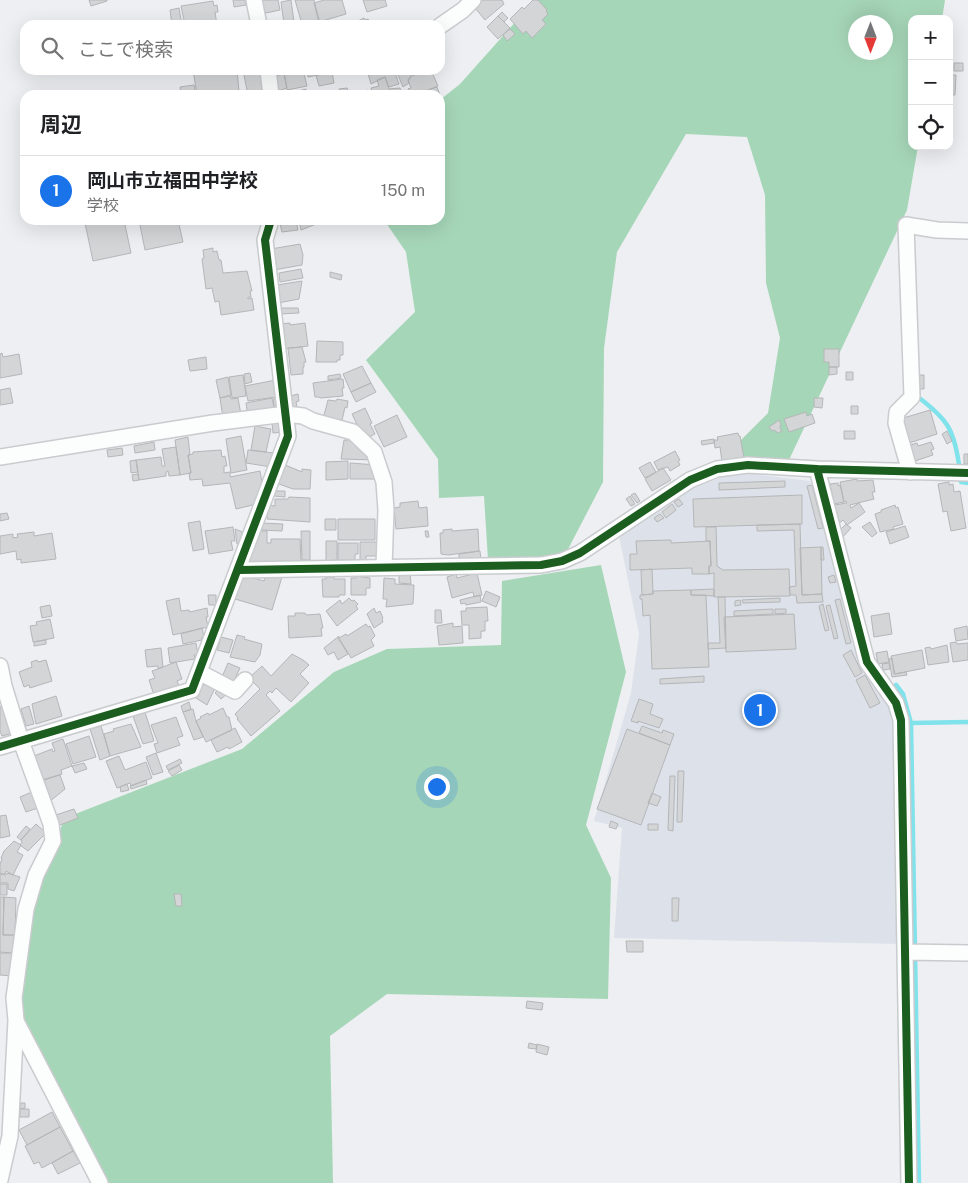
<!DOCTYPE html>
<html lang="ja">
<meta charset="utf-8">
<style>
:root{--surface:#fff;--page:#f2f2f2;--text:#202124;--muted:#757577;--line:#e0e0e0;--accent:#1a73e8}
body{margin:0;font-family:"Public Sans","Noto Sans JP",sans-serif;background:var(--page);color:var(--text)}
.controls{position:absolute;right:15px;top:15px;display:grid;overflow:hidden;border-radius:10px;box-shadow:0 5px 20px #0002}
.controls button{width:45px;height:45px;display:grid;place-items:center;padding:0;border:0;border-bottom:1px solid var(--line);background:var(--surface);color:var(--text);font:25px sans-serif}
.compass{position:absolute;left:848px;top:15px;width:45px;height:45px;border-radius:50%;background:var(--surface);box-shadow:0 5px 20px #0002;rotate:180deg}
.you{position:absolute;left:436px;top:786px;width:18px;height:18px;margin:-12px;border:4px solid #fff;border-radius:50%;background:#1a73e8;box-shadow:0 0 0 8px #1a73e833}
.badge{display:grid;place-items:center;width:32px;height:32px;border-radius:50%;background:var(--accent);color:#fff;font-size:16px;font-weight:700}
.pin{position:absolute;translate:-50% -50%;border:2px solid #fff;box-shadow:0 1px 5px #0006}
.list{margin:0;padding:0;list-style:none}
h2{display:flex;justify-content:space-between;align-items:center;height:65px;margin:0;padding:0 20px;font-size:21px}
h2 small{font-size:16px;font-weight:400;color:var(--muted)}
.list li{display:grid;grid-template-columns:32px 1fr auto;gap:15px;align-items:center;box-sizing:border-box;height:70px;padding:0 20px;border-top:1px solid var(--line)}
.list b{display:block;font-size:19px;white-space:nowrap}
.list p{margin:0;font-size:16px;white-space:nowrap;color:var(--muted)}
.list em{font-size:16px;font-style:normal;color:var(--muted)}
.icon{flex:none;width:28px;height:28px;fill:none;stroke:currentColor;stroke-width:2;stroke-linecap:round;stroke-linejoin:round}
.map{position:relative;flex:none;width:968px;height:1183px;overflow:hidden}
.search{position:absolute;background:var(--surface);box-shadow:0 5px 20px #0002;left:20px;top:20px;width:425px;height:55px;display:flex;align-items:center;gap:12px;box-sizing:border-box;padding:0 18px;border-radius:15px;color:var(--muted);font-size:19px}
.panel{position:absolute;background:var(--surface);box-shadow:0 5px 20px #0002;left:20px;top:90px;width:425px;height:135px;border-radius:15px}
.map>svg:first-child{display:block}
</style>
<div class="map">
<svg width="968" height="1183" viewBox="0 0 968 1183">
<rect width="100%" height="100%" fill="#edeff2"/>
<path fill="#dde2ea" d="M747,473L810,481L863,667L897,717L900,944L614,938L622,828L594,821L631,693L639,634L619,536L678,494L722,477Z"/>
<path fill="#a6d6b8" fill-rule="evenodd" d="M535,0H945L942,19H912V146H918L907,210L788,462L723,458L768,413L780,338L766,283L765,195L747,137L686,134L617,252L604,348L603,482L565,555L488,560L484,496L439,498L438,459L366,360L415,312L406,252L384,220H440V100L460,84ZM856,22H886V52H856Z
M601,565L626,672L586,825L611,878L608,999L387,994L330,1036L333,1183H109L20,1020L34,892L65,818L242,749L334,672L387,649L501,645L502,581Z"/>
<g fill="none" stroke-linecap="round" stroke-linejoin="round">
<path stroke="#80e2ea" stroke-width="4.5" d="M918,397C947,419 954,429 959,465
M961,480V482L968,483
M896,685L903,694L911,723L919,1183
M911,723L968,722"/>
</g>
<path fill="#d3d5d7" stroke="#b4b6b8" d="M89,0H107V1L91,6Z
M233,0H245L246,5L234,7Z
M265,0H278L280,10L261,14L259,1Z
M291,0L294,22L284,24L281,2Z
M295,0H314L319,20L302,24Z
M324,0H342L346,14L319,22L314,3Z
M363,0H385L387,6L367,12Z
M478,0H502L504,4L485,20L475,8L481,2Z
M533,0H538L547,10L546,11L548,14L542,20L546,24L532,38L526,31L523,34L510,19L522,7L524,9Z
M213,1L214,6L217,5L218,12H215L217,25H185L181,6Z
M179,8L182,25H172L170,10Z
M502,12L508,18L504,22L498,16Z
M498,16L510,28L498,39L487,27Z
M364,18L365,20L368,19L371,25H356V22Z
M510,29L515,34L507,41L503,35Z
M954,63H963V71H954Z
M193,70H237L239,91L230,92L231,95H197Z
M243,70H262L266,94L248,95Z
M292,70H303L307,86L287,90L284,72Z
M307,70H332L333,72L308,77Z
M367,70H394L399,84L389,87L385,77L371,84Z
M396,70H408L411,76L408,80L409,83L403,87Z
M425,70H431L438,86L416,95H410L408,89L411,88L408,80L410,79V77Z
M332,72L334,83L319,86L316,75Z
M284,74L287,88L278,91L274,76Z
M949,75H956L955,95H949Z
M385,77L389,89L400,88L402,95H373L371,88L379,86L377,80Z
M194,85L196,95H181L180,87Z
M437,87L440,95H430L428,90Z
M347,88L349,95H340L339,89Z
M306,89L307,95H283Z
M368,90L371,95H352Z
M242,91V95H231V93Z
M98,220H124L131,253L93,261L85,223Z
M139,220H178L183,242L145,250Z
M279,220H296L298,230L282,232Z
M299,220H320L321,222L301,230Z
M300,244L303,255L302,265L274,270L271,249Z
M213,248V252L217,251L219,260H221L223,273L247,271L252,291H250L251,297H248V299L252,298L254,310L221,315L219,301L215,302L212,288L206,289L202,259L204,258L203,250Z
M301,269L303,278L280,282L279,273Z
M330,272L342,275L341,280L330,277Z
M302,281L299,299L278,303L277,285Z
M278,308H298L299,313L279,314Z
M290,323V325L305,323L308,346L283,349L280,324Z
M317,341L343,342V355H340V360H337V362H316Z
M302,347L306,362H304V367H303V374L291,375L288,348Z
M824,349H839V367H829V362H824Z
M2,353L3,357L19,354L22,374L0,378V354Z
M206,357L207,369L190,371L188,360Z
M362,366L371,383L351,392L343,374Z
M829,367H837V374L829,375Z
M846,372H853V380H846Z
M250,373L252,382L245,384L244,374Z
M340,374L341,378L328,380V376Z
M243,375L246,396L232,398L229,377Z
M914,375H924V389H914Z
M228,377L231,395L220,398L216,380Z
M343,379L344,388H342L343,396L320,398L319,397H315L313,383Z
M276,380V397L248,401L245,386Z
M371,383L376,392L356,402L351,392Z
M10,388L13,403L0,405V390Z
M298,394L299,401L296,402L297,407H292L290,396Z
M230,396L231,399L238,398L241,415L223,418L220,398Z
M272,398L275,412L248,417L246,403Z
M279,398L281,409L275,411L273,399Z
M814,398H823L822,408L814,407Z
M337,399L348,401L347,408L345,407L341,425L323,419L328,400L336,401Z
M851,406H858V414H851Z
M365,408L372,423L370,424L375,434L365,439L363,437L352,414Z
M930,410L937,434L906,444L900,419Z
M806,412L807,416L812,414L815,423L789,432L784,419Z
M397,415L407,437L384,447L374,426Z
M779,420L781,424L780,428L782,431L778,433L774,430L772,431L769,427Z
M282,421L283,432L273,433L272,423Z
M255,426L271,429L266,452L251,450Z
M844,431H855V439H844Z
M947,431L952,441L947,444L942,434Z
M738,433L739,436H740L744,458L722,462L720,447L715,448L714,440H718L717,437Z
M348,434L376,460L341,459L344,440H348Z
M241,436L247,470L231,473L226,439Z
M188,437L190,455H188L191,473L180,475L175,440Z
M714,439V443L702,445L701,441Z
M154,442L155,450L135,453L134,446Z
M931,442L934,449L931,450L933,455L912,462L907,446L917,443L918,446Z
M176,447L180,475L169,476L168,471L166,472V476L139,480L136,460L161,457L162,466H165L162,449Z
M122,448L123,455L108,457L107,450Z
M221,450L222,457L225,456L227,466H224V473L230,472V477L260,471L263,488L257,504L236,509L230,483L203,486L202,479L190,480L189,473H191L188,455L193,454V452Z
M248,450L274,453L271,467L246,463Z
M675,451L680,460L678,461L680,465L670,471L668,467L658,470L654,462Z
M964,454H968V464H964Z
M136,460L138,472L131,473L130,461Z
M348,461V479L326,480V462Z
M650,462L656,472L645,478L639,468Z
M350,463L377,465L378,479H350Z
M283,464L302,472V469L311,470L310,489H293L276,483Z
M663,468L671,480L652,491L645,479Z
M138,474L139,480L133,481L132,475Z
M857,479V481L873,480L875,492H872L874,499L850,505L851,508L859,503L865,512L847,525L843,520L838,524L834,505L847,503L846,501L844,502L840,482Z
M785,481V487L719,490V483Z
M949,482V485L953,484L954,492L960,491L966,528L951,531L947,511L943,512L938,484Z
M838,483V486L840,485L844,502L834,504L830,484Z
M812,485L823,528L818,529L807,486Z
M274,491H285V497L274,496Z
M635,493L640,501L637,503L631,495Z
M802,495V524L694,527L693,499Z
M630,496L635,504L631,506L626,499Z
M289,497L310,498V522L267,519V505L275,506V499H288Z
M679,499L683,504L678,507L674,502Z
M418,501L419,508L427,507L428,526L396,529L394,508L400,507V503Z
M672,504L676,510L666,518L662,512Z
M895,505L896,508L898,507L903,524L893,527L894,529L880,532L875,514L881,512V510Z
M7,513L9,519L0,521V514Z
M660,514L664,518L657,522L654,518Z
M325,519H336V530H325Z
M338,519H375V540H338Z
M200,521L204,549L193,551L188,523Z
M870,522L877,533L872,537L862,527Z
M261,523L283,524L282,531L261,530Z
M800,524L802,595L822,594L823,602L797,603L796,595H790L789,587L796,586L794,530L757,531V525Z
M846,524L851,528L842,538L840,530Z
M905,526L909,537L890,544L886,532Z
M233,527L235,541H231L233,550L209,554L205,531Z
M706,527H716L717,566L723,570L789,569L790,596L714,597V573L709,574V566H711L710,541H706Z
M235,529L245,533L240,544H237Z
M452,529V531L478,529L479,551L448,555L441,554L440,533H443V530Z
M255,531H267V543H271V539H300L301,561L246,562Z
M301,531H310V560H302Z
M425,531H428L429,537H426Z
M34,532V536L52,533L56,559L21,563V559L17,560L16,551L0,554V536L13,534V538L18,537L17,534Z
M671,540V543L710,541L711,566H709V574H692V568L630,570V554H637L636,541Z
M326,541H337V560L326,561Z
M360,542H381L382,556H366V560H360Z
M338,543H358V554H355V560H338Z
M821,547L822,594L802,595L800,548Z
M821,547H823L824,560H821Z
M480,551L481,560L459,561V554Z
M652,569L653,594L642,595L641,570Z
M266,572L282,577L272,610L235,599L241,581L246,576L264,581Z
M399,573H410L411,584L399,583Z
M477,573L482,595L474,597L473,592L452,598L447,577L456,574L457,578Z
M834,575L836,582L830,583L828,577Z
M356,576L370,578V588H366V595H351V578H356Z
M326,577H334V579H345V595H339V597H323L322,579H326Z
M384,578L395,579V584L414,585L413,604L386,607L387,599H383Z
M714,589V596L691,595V590Z
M691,590V595H706L709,667L652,669L650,615L643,616L642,599H640V595L653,594V591Z
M486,591L500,597L496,607L482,601Z
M208,595H216V605H209Z
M480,595L481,602L466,605L465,603L461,604L460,600Z
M718,597H725L726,648L708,649V643H720Z
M179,598L181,611L189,610L190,612L207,608L208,617H206L208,627L173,635L166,601Z
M349,598L352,601L354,600L358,604L356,606L358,609L337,626L326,611L340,600L342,604Z
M780,598V602L743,603L742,600Z
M840,599L851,643L846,644L835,600Z
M740,600L741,605L735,606V601Z
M823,604L829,630L825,631L819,606Z
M50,605L52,616L42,618L40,607Z
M830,605L838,638L834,639L826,606Z
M487,607L488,621H485V631H481V638L469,639V625H462L461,611H466V608Z
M374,608L376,613L380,611L383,618L382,619L383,622L374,628L367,614Z
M773,609V614L734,616V611Z
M775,609H786V613L775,614Z
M435,610H441L442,623H435Z
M295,613H305L306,615L320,614L323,628H321L322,636L289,638L288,616H295Z
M889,613L892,634L874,637L871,616Z
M794,614L796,649L726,652L724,617Z
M50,619L54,638L33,642L30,626L37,625L36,622Z
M453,623V627L462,626L463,643L439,645L437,626Z
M366,624L368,627L370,626L375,636L371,640L374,646L351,658L339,638L346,634L347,636Z
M967,626L968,639L956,641L954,629Z
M202,628L204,637H202V640L183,644L181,634Z
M237,635L245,637L244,639L262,644L260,655L255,662L230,657Z
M339,636L338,638L348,654L338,660L334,652L328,655L324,648Z
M221,637L233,640L229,653L217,650Z
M46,640V644L34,646V642Z
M956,642L957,644L968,643V660L953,662L950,643Z
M196,643L198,655H194L195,659L170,663L168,648Z
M947,645L949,662L928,665L925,648L930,647L931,649Z
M161,648L163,667L158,669V666L147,667L145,650Z
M851,650L862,673L855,677L843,655Z
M922,650L925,668L895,674L891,656Z
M887,651L889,662L878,664L876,653Z
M292,654L303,660L309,665L300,674L309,683L291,702L276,688L272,693L270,691L266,695L280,711L251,736L237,719L238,718L235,714L260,689L249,678L262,666L271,676Z
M892,658L894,674L906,672L907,675L892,677L889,659Z
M37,660L38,662L46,660L52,681L30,688L29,685L24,687L19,672L32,667L31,662Z
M176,662L182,679L177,681L179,686L154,695L149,680L155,678L152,671Z
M228,663L240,668L233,683L222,677Z
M889,663L890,669L883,670L882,664Z
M865,675L880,703L870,708L856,680Z
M704,676V682L660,684V679Z
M205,682L215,688L207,705L196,698Z
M223,685L229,692L221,699L215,693Z
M56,696L62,716L36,724L32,704Z
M639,699L653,704L650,714L663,719L659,728L638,721V723L631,721Z
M189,702L191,709L183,712L181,706Z
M5,706L13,733L2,736L0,731V707Z
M29,706L34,724L26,726L21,709Z
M223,708L227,717H229L232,730L206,742L196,721L201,718L200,717L208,713L209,715Z
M193,709L196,721L203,737L194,740L183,712Z
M145,712L154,741L143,744L133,716Z
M176,717L183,736L177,738L180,745L157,753L154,744L158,743L151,725Z
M131,724L141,747L110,756L104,734L114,731L113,729Z
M101,726L110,756L100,760L90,729Z
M642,726L662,733L663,730L674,734L670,745L639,733Z
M235,728L242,742L229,749L228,747L217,752L211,740Z
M627,729L670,745L641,825L597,809Z
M89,736L96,757L73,764L66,744Z
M63,739L72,766L61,770L62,774L42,780L34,756L52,749L53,752L55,751L52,743Z
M156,753L163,772L153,775L146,757Z
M119,756L125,770L146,762L152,778L131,786L130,783L117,788L106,761Z
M180,759L182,763L168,770L166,766Z
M84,763L87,769L75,773L72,766Z
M179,765L182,770L172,776L168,771Z
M678,771H684L682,822H677Z
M60,775L65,789L49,802L41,781Z
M670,776H675L673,831L668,830Z
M146,780L147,784L131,789L130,786Z
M127,784L129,790L121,792L120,787Z
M32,792L38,808L26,812L20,797Z
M652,793L661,797L657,806L648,803Z
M74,809L78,818L60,825L56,815Z
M6,815L10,836L0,838V816Z
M611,821L618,824L616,829L609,827Z
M36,824L46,833L28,851L20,845L22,842L21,840Z
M648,824H658V830H648Z
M26,826L30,829L21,840L17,837Z
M14,841L21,845L17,852L23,855L13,875L6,871L5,874H2L0,873V864L2,859L1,858L4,851Z
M7,873L20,877L14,891L8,889V883H0V874L6,875Z
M0,884H7V895H0Z
M174,894H181L182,906H176Z
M0,897H4L3,935H14L13,953L0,952Z
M4,897L16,898L15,935H3Z
M672,898H679L678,921H672Z
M626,941H643V952H627Z
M0,953H13L11,976L0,975Z
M527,1001L543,1003L542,1010L526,1008Z
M529,1043L537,1045L536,1049L528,1048Z
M537,1044L549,1047L547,1055L536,1052Z
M20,1103H25V1108L20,1109Z
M20,1109H29V1117H20Z
M52,1112L60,1127L27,1145L19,1130Z
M60,1127L73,1151L42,1168L39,1162L34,1164L25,1146Z
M73,1151L80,1163L58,1174L52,1163Z"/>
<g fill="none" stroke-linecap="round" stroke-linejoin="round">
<defs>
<path id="minor" d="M254,0L259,25
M440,26L463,10L473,0
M268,70L271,95
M0,457L213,423L286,414L303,416L313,421L353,432L374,452L384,482L386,510L384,567
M817,469L867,662L896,703L901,720L909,1183
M910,472L896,423L897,412L912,397L906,225L937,230L968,231
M238,570L541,565L562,561L580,553L690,480L717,469L748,465L817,469L968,473
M0,666L4,686L21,741L51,824L53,841L36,875L26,909L14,998L16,1020L10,1136L0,1180
M199,672L235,691L245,680
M0,747L192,690L288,436L265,240L271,220
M905,952L968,953
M16,1021L100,1183"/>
</defs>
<use href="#minor" stroke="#c9cbce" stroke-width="18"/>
<use href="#minor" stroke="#fcfdfd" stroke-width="15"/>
<defs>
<path id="cycleway" d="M817,469L867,662L896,703L901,720L909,1183
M238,570L541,565L562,561L580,553L690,480L717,469L748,465L817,469L968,473
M0,747L192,690L288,436L265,240L271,220"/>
</defs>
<use href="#cycleway" stroke="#fff" stroke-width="11"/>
<use href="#cycleway" stroke="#1b5e20" stroke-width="8"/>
</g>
</svg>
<div class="controls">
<button>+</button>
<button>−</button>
<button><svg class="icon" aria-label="locate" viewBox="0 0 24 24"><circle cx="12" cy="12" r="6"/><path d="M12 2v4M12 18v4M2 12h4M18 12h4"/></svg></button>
</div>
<svg class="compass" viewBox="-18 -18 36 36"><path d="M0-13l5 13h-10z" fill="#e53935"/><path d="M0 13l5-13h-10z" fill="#757577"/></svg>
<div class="you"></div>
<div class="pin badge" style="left:760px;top:710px">1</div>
<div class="search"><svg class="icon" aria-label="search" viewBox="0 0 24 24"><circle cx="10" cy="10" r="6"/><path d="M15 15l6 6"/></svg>ここで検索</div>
<section class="panel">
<h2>周辺<small></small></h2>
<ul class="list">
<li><span class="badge">1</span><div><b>岡山市立福田中学校</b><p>学校</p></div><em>150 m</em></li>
</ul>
</section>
</div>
